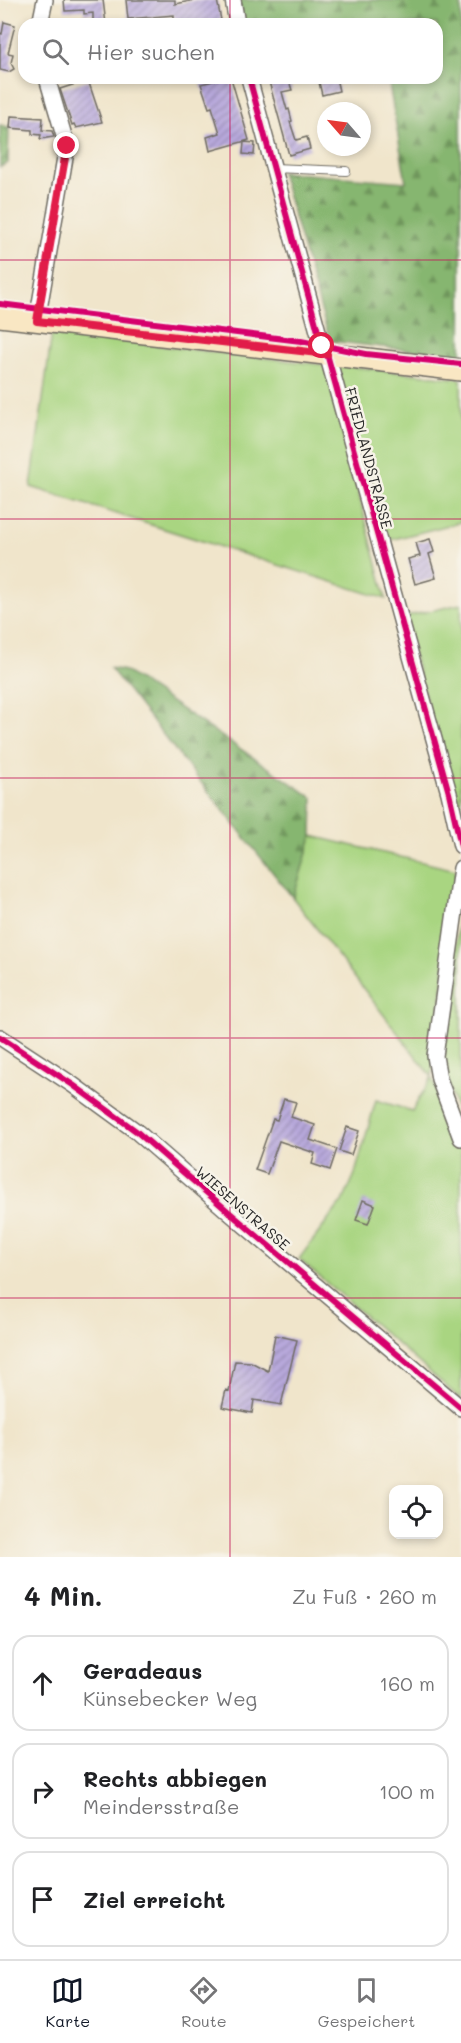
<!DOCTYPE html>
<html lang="de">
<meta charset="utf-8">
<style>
:root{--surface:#fff;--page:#f6f6f6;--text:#202124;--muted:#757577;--line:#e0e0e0;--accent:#111827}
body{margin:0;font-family:Mali,sans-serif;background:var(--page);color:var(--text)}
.controls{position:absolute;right:18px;bottom:18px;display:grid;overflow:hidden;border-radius:12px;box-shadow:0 3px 9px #0003}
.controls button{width:54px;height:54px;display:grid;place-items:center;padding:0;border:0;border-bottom:2px solid var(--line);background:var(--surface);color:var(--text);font:30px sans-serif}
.compass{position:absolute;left:317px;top:102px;width:54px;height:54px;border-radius:50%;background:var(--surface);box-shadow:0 3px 9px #0003;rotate:298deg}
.stop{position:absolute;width:18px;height:18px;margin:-14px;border:4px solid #e11d48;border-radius:50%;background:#fff}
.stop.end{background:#e11d48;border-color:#fff;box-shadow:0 2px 6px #0008}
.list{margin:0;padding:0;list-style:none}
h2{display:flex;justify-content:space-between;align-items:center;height:78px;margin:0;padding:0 24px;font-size:26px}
h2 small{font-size:20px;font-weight:400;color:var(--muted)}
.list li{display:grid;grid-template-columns:39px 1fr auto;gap:18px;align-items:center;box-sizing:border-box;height:96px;margin:0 12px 12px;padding:0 12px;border:2px solid var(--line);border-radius:18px}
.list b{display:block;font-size:22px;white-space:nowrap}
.list p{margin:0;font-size:20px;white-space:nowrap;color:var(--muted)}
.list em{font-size:20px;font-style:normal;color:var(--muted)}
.icon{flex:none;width:33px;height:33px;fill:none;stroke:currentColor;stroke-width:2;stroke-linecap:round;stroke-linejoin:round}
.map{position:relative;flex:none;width:461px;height:1557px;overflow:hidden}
.search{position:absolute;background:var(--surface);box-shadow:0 3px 9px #0003;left:18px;right:18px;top:18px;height:66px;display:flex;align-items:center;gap:15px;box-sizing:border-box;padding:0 21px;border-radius:18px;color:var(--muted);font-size:22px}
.sheet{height:402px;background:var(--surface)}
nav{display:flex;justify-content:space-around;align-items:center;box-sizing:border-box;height:84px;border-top:2px solid var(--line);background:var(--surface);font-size:16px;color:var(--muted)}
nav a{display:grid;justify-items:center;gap:3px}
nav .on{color:var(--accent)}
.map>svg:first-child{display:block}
</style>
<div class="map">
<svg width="461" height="1557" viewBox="0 0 461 1557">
<defs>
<pattern id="forest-firs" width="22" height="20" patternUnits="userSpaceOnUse" patternTransform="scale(1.5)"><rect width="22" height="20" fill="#86b66f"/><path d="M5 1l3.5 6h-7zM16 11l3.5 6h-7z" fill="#6e945b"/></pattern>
<pattern id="building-hatch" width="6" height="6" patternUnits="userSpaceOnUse" patternTransform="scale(1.5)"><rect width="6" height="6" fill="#b8a9dc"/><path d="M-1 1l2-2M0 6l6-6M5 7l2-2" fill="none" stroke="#968ab3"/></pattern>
</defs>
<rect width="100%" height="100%" fill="#f7f3e8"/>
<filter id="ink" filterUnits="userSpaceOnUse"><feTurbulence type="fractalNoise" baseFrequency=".0167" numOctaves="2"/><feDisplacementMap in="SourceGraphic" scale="12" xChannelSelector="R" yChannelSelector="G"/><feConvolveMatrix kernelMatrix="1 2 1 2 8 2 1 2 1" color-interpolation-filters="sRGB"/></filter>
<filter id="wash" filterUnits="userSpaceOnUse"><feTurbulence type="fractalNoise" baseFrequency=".008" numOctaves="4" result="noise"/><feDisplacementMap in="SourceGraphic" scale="24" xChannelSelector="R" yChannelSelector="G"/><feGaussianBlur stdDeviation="1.35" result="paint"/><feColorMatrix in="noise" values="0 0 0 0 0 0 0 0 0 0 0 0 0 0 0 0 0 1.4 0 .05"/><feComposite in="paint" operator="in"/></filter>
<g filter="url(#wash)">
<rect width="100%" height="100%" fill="#f0e5cb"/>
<path fill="#a9d581" stroke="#6a8056" stroke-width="1.5" d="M52,333L325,365L386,599L31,487Z
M336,365L461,379V522L382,542Z
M461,604V825L403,617Z
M312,836L456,870L432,1077L461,1151V1399L299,1259L344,1199L355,1174L376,1100L412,1111L432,1077L293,898Z
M461,904V1123L441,1063Z"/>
<path fill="url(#forest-firs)" stroke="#58704d" stroke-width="1.5" d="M238,0H461V356L330,341L281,172L406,182L388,78H437V24H242Z
M0,125L9,127L8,163L0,167Z
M110,668L125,671L313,798L312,836L293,898Z"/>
<g id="blocks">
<path fill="url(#building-hatch)" d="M64,0H103L106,24H93V13L84,14V10L65,11Z
M126,0H175V4L195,0H217L221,20L216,21V24H179V21H174V15L128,19Z
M4,22L15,25L8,53L13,54L11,63L14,69L9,72L0,70V33L2,34Z
M216,78H231L249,140L210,151L207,137L220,133L212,107L209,108L201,84L217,80Z
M268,78H288L292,90L282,92L287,110L289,109L292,121L290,122L296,140L307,137L310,149L289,155Z
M318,78H336L339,91L322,95Z
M88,80L102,122L76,128L74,124L72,125L60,89Z
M11,116L43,118L42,130L52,131L54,137L40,139L41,135L32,134V130L10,128Z
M244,142L255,143L254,155L243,154Z
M430,539L434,552L429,554L436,578L415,584L408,559L420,556L416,543Z
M284,1099L296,1102L291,1117L315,1125L310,1140L337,1149L330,1170L312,1164L315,1153L279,1141L267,1174L255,1170L273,1119L277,1120Z
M347,1127L359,1131L351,1155L339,1151Z
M363,1200L375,1205L368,1224L356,1220Z
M275,1335L297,1340L281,1405L254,1400L252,1413L222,1407L226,1390L229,1391L235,1361L251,1362L268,1371Z"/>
</g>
</g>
<g filter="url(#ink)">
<use href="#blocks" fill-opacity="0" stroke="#706c63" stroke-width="1.5"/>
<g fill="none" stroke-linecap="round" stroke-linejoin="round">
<defs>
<path id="lane" d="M273,168L346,171"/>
<path id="street" d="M233,0L237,24
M40,24L45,0
M249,78L322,346L327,354L449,793L461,846
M37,321L67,146L47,78
M461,868L435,1056L439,1079L461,1138
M0,1037L73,1085L136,1131L230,1213L461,1408"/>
<path id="secondary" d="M0,316L461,370"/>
</defs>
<use href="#lane" stroke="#706c63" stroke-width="10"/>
<use href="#street" stroke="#706c63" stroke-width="18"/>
<use href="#secondary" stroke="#706c63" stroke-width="24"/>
<use href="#lane" stroke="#fff" stroke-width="8"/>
<use href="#street" stroke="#fff" stroke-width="15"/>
<use href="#secondary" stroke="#f9e7c3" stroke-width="21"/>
<defs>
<path id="cycleway" d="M249,78L322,346L327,354L449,793L461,846
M0,304L301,341L366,354L461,364
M0,1037L73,1085L136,1131L230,1213L461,1408"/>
</defs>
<use href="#cycleway" stroke="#f7f3e8" stroke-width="10"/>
<use href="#cycleway" stroke="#d6006c" stroke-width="6"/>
</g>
</g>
<g fill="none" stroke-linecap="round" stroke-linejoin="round" filter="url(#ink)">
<path stroke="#e11d48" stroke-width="8" d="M67,146L37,321L327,354L322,346"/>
</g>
<path fill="none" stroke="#c2185b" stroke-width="1.5" stroke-opacity="0.55" d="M230,0V24M230,78V1557M0,260H461M0,519H461M0,778H461M0,1038H461M0,1298H461"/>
<g text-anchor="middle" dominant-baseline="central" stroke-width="5" stroke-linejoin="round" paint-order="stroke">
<g font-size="15" fill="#2b2b2b" stroke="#f7f3e8">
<text transform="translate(369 458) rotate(75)">FRIEDLANDSTRASSE</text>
<text transform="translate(243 1208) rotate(41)">WIESENSTRASSE</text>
</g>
</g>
</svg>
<div class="controls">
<button><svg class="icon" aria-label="locate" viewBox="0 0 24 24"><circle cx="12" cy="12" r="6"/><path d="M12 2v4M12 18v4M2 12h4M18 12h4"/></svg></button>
</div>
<svg class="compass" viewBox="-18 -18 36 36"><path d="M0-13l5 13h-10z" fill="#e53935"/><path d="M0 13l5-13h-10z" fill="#757577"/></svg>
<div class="stop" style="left:322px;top:346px"></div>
<div class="stop end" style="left:67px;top:146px"></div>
<div class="search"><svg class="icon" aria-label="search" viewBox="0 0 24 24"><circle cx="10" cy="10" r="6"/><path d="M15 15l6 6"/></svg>Hier suchen</div>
</div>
<section class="sheet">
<h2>4 Min.<small>Zu Fuß · 260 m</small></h2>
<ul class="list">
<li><svg class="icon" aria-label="ahead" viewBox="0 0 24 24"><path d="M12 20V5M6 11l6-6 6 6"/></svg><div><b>Geradeaus</b><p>Künsebecker Weg</p></div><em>160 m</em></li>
<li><svg class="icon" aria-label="right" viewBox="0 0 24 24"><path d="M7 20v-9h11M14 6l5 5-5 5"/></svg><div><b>Rechts abbiegen</b><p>Meindersstraße</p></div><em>100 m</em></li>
<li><svg class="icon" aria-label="arrive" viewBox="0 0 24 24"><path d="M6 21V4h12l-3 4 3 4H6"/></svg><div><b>Ziel erreicht</b></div></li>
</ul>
</section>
<nav>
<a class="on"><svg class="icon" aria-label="map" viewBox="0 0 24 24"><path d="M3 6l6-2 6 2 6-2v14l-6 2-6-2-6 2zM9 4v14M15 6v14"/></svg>Karte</a>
<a><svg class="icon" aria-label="directions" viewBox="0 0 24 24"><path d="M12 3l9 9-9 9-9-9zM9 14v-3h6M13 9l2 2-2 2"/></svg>Route</a>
<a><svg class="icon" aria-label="saved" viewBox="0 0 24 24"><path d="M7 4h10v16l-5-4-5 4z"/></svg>Gespeichert</a>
</nav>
